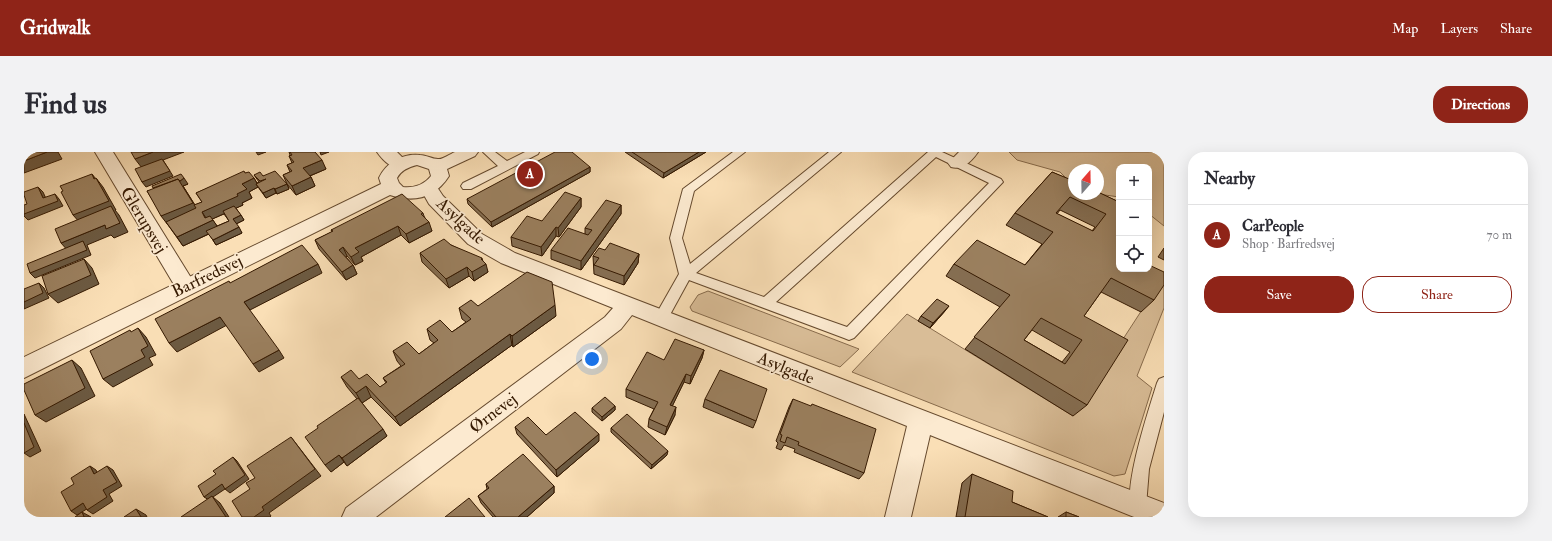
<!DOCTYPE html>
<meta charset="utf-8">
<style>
:root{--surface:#fff;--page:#f2f2f3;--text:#2b2b33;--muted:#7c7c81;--line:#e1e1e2;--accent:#8f2418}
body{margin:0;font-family:"IM FELL Double Pica",serif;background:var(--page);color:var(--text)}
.controls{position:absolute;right:12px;top:12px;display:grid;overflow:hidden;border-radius:8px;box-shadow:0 4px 16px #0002}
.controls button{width:36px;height:36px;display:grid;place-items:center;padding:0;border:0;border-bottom:1px solid var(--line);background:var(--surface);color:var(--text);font:20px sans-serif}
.compass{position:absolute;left:1044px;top:12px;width:36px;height:36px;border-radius:50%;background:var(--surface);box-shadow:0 4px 16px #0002;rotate:20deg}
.you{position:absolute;left:568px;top:207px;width:14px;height:14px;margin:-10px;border:3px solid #fff;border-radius:50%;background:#1a73e8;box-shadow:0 0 0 6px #1a73e833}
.badge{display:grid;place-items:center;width:26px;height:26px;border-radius:50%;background:var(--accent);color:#fff;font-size:13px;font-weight:700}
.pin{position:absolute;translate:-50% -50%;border:2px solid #fff;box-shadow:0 1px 4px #0006}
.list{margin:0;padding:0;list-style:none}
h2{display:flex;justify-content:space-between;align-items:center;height:52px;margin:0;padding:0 16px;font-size:17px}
h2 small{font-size:13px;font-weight:400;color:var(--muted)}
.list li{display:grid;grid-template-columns:26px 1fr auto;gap:12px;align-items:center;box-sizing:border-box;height:60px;padding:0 16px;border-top:1px solid var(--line)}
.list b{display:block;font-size:15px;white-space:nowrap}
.list p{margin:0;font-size:13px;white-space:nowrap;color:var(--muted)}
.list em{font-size:13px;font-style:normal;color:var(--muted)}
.actions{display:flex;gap:8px;padding:12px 16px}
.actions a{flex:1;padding:9px 0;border:1px solid var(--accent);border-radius:16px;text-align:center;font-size:14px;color:var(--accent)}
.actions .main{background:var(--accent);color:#fff}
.icon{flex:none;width:22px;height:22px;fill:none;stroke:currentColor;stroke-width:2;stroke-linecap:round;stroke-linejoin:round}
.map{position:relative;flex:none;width:1140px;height:365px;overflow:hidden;border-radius:16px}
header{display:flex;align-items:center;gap:24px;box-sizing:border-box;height:56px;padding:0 20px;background:var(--accent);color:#fff}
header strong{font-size:19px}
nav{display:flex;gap:22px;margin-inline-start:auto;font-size:14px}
.intro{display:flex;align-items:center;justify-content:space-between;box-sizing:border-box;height:96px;padding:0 24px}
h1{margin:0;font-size:28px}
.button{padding:10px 18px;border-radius:16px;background:var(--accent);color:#fff;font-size:14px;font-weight:700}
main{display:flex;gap:24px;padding:0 24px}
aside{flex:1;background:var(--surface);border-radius:16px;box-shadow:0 4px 16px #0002}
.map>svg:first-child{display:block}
</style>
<header>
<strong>Gridwalk</strong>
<nav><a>Map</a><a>Layers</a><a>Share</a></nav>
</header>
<div class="intro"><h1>Find us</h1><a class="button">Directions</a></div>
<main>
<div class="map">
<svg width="1140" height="365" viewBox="0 0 1140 365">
<rect width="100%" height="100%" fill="#fadfb6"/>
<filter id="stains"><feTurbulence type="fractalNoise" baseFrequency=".005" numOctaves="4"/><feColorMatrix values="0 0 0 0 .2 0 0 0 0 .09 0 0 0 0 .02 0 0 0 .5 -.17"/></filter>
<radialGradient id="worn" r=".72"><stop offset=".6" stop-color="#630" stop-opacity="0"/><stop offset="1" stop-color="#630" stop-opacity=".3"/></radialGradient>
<path fill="#d9bd97" stroke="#876b4c" d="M985,0H1140V74L1125,62V15H1095V45L1074,42V18H1050V30L1043,27L1036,20L993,8Z
M1140,124V156L1113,224L1128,236L1101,322L1090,324L828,220L883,162L1049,264Z
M684,139L835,197L816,215L668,159L666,155L674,143Z"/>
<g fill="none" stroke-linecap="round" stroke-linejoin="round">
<defs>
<path id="service" d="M459,0H471L483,9L501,0H515L514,2L447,37H439L437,34L439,31L474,14Z
M709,0H721L670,39L658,86L666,112L805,0H817L672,121L740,145L904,0H918L977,27L979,30L830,186L825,188L820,186L665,128L642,170L637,171L632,170L630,166L655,122L646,86L659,37ZM912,5L965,31L823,175L752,150Z
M1140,225V260L1125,317L1122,354L1120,360L1114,362L1108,360C1098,337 1125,257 1133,231L1135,227Z"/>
<path id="minor" d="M71,0H89L169,129L172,135L169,141L162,143L155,141Z
M353,0H373L385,12L382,16C370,19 360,10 353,0Z
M935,0H954C947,10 939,18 927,15L924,11Z
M405,30L411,32L419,44L458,82L491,101L1140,351V365H1110L906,283L887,365H861L883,274L608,163L597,177L352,365H318L322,356L581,165L589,156L477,111L444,92L405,52L396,36L399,32Z"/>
<path id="tertiary" d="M431,0H454L451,4L423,17L425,24C411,46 390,51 366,43L0,226V205L357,32L355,26C362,11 378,1 396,3C402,3 408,7 414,7C418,8 426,2 431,0ZM393,13L405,17L407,24C400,33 390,36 379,35L375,31L373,26C377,18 385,15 393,13Z"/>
</defs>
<use href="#service" stroke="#664a2e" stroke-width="2"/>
<use href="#minor" stroke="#664a2e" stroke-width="2"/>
<use href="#tertiary" stroke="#664a2e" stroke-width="2"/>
<use href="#service" fill="#fcead0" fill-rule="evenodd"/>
<use href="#minor" fill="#fcead0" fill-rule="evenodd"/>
<use href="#tertiary" fill="#fcead0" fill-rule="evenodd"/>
</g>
<path fill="#856e52" stroke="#351901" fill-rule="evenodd" d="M265,0H291L302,17L286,24L287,25L291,34L272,43L263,32L259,23L266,20L263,13L268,11L265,4L266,3Z
M601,0H682L639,26Z
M566,15V20L468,75L444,52L443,47Z
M1028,20L1095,50V117L1130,148L1117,160L1077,140L1060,164L1063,253L1049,264L941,197L976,155L922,124L930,112L1001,113L1018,92L982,73L991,61ZM1036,58L1071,75L1068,79L1033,62ZM1008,178L1046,200L1038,210L1000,188Z
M221,21L230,26L233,31L235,30L230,23L239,24L263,32L265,37L253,42L252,41L242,46L234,35L225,40L228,46L218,51L219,53L212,56L220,68L212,72L218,81L192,93L185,82L159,94L144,73L123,39L164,32L159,34L171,53L178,50L172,41ZM200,62L205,69L193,74L188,67Z
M557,46V55L535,85L532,84L518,104L488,94L487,85L518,69Z
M597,53V62L557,118L527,107V98L561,82V76Z
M399,61L400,64L408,79L385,91L377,83L337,105L339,109L331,113L323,104L322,105L329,113L333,122L322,128L295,97L291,88L308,80L307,78Z
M427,93L459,109L464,120L450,129L445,124L425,136L398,110L396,101Z
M1140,96V108L1134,105Z
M581,98L615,102L614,111L600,133L570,122L569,104Z
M454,154L532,164L489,195L488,193L376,274L347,245L338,251L363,284L323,314L320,310L307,320L294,276L333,247L323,235L317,225L335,227L356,235L362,231L359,226L377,214L373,209L369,199L395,202L410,191L406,188L403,177L428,180L442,170L438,167L435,156Z
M921,159L906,176L894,169L897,164Z
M680,198L678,206L666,232L660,230L648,254L651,263L641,283L624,275L625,267L630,257L602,245V237L640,208Z
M681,247L732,269L729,276L679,255Z
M769,247L840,321L835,327L770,300L771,297L760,293L757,298L752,296L754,291L752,289L765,255Z
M591,254V258L578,269L568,260V256Z
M491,275L522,283L575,289L533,325L493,282Z
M587,276L643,303L627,317L587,280Z
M948,322L988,350L1024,365H932L938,331Z
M462,332L530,334V341L503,365H469L457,351L454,344L463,337Z
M1042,360L1055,365H1034Z"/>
<path fill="#6c5a42" stroke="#351901" d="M23,0H34L38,7L0,21V9Z
M129,0H160L139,8L149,24L122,35L118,30V16L111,7Z
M232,0H242L234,3Z
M296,0H305L297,3Z
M675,0H682L639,26L640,21Z
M298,8L302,17L283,25L279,16Z
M566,15V20L468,75L467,70Z
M68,22L75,31L72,26L79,35L92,58H91L95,63L104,80L90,86L87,83L63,93L67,103L11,126L6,121L45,100L37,91L81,73L96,71L57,72L49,63L70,27Z
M287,25L291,34L272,43L268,34Z
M160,26L164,32L159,34L175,60L144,73L137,64L156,29Z
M230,26L235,35L232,32L234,35L225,40L228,46L218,51L219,53L184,69L178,60L213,42L218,32Z
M263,32L265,37L253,42L251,37Z
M14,35L19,40L24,51L19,46Z
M250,36L252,41L242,46L239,41Z
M31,42L35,47L39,54L4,68L0,64V62Z
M557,46V55L535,85L534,76Z
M597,53V62L557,118V109Z
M217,63L220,68L212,72L209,67Z
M189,68L195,77L159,94L153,85Z
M405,70L408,79L385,91L382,82Z
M374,74L377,83L337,105L339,109L331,113L327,105L331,96Z
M215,75L218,81L192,93L189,88Z
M532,75V84L518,104L517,95Z
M319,95L323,104L319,107L315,98Z
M615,102L614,111L600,133V124Z
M458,106L460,113L462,112L464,120L450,129L448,120L457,107Z
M60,107L68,116L75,132L34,151L24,142Z
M294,112L298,121L226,158L220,150Z
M329,113L333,122L322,128L318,120Z
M443,115L445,124L425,136L422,127Z
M15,131L20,136L25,146L0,157V150Z
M531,153L532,164L489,195L488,184Z
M925,154L921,159L906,176L909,171Z
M196,165L203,173L153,200L145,191Z
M114,176L122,185L132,203L125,206L129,213L89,235L79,227L117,198Z
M486,182L488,193L376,274L371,265Z
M255,198L260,206L235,220L229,212Z
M680,198L678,206L666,232L667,224Z
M48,208L57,216L71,244L22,270L11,263Z
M662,222L660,230L645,261L646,253Z
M342,234L347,245L338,251L332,241Z
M591,254V258L578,269V265Z
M652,255L651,263L641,283L643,275Z
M0,262L17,299L6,305L0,301Z
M359,277L363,284L323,314L318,306Z
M575,282V289L533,325L532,318Z
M267,285L297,324L245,361L247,364L246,365H230L238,355Z
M644,299L643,303L627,317L628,313Z
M315,303L320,310L307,320L301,313Z
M209,305L213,309L225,327L206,341L201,337L189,345L196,351L205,365H202L185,348L180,345Z
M66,314L72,318L76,326L70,322Z
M83,314L89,318L98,334L85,342L89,349L69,362L63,358L79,338Z
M530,334V341L503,365H494Z
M59,351L66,355L53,363L47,359Z
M112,357L122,363L123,365H117Z
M58,360L67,365H60Z"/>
<path fill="#9b805f" stroke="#351901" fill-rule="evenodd" d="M0,0H23L0,9Z
M107,0H129L111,7Z
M266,0H291L298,8L279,16L287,25L268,34L259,23L268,19L263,13L270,10L265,4L268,3Z
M531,0H548L566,15L467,70L443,47Z
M608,0H675L640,21Z
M138,7L146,19L118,30L111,17Z
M220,19L221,21L225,20L230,26L218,32L223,37L213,42L214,44L178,60L181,66L186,64L189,68L153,85L142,70L172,56L170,53L178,50L172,41Z
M251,19L263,32L251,37L250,36L239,41L232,32L242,27L236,29L230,23L236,20L239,24Z
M1028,20L1050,29V42H1074V40L1095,50V117H1125V113L1140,120V133L1130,148L1087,126L1060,164L1104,188L1063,253L950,185L986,143L930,112L953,88L1001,113L1029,80L991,61ZM1046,45L1082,62L1069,79L1032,61ZM1017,166L1058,188L1041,212L1000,188Z
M68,22L70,27L72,26L85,49L49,63L37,40L39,39L36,34Z
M157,22L160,26L156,29L154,27L129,36L128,34Z
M154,27L169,51L137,64L123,39Z
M14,35L19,46L31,42L34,49L0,62V53L3,52L0,43V40Z
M541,40L557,46L534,76L532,75L517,95L487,85L503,64L518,69Z
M378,42L399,61L397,62L405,70L382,82L374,74L331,96L335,100L327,105L319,95L315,98L329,113L318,120L291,88L309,79L307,78Z
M582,48L597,53L557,109L527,98L544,76L564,83L568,78L561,76Z
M87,54L96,71L82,77L81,73L37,91L31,77Z
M210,54L217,63L209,67L215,75L189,88L182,79L205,69L199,59Z
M420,87L427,93L458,106L457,107L462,112L448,120L443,115L422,127L396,101Z
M59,89L63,98L6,121L3,112Z
M586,91L615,102L600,124L570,113L575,106L569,104L575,96L581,98Z
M278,93L294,112L220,150L255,198L229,212L196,165L145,191L131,167L205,129L206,131Z
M60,107L67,123L24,142L18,124Z
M503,120L528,130L531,153L488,184L486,182L371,265L342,234L332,241L317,225L327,218L335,227L343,222L356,235L363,230L359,226L381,212L369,199L383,190L395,202L414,188L403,177L416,168L428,180L447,167L435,156L447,148L454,154Z
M15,131L19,141L0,150V137Z
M913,147L925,154L909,171L897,164Z
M114,176L124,194L117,198L121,205L79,227L66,199L106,178L107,180Z
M651,187L680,198L667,224L662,222L646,253L652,255L643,275L625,267L634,250L602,237L623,200L640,208Z
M48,208L61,236L11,263L0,238V232Z
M696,218L743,237L732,269L681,247Z
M581,245L591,254L578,265L568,256Z
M334,246L359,277L318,306L315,303L301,313L281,285L294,276L293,274Z
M769,247L787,254L788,252L852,277L840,321L774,293L775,290L763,285L761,291L756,289L758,283L756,282Z
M551,260L575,282L532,318L491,275L504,265L522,283Z
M603,262L644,299L628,313L587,276Z
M0,271L10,295L0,301Z
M267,285L291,317L238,355L240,358L230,365H218L208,349L226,337L222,331L231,326L223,314Z
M499,302L530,334L494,365H472L454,344L465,336L462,332Z
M209,305L221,323L201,337L198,332L180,345L174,334L192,322L189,319Z
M66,314L70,322L83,314L93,330L79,338L83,345L63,358L59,351L47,359L37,340L50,332L47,326Z
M948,322L989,339L988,350L1024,365H941Z
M188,344L202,365H157Z
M445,346L461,365H421Z
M112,357L117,365H100Z
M58,360L60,365H51Z
M1042,360L1055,365H1042Z"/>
<g text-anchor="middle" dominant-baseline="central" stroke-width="3.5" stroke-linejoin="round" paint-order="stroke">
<g font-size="17" fill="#351901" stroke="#fcead0">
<text transform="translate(120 68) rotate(59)">Glerupsvej</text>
<text transform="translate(437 69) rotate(43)">Asylgade</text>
<text transform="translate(183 124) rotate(-26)">Barfredsvej</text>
<text transform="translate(762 216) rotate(22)">Asylgade</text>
<text transform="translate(469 261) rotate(-37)">Ørnevej</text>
</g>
</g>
<rect width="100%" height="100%" filter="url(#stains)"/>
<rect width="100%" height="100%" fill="url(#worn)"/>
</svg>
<div class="controls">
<button>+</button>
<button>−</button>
<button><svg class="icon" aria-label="locate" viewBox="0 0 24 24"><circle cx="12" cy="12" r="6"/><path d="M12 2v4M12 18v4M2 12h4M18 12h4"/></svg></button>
</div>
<svg class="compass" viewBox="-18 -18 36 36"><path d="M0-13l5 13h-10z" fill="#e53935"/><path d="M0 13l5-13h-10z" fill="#7c7c81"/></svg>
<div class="you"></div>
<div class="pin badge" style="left:506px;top:22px">A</div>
</div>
<aside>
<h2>Nearby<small></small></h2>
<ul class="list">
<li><span class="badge">A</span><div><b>CarPeople</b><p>Shop · Barfredsvej</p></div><em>70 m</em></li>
</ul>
<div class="actions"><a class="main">Save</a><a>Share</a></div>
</aside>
</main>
